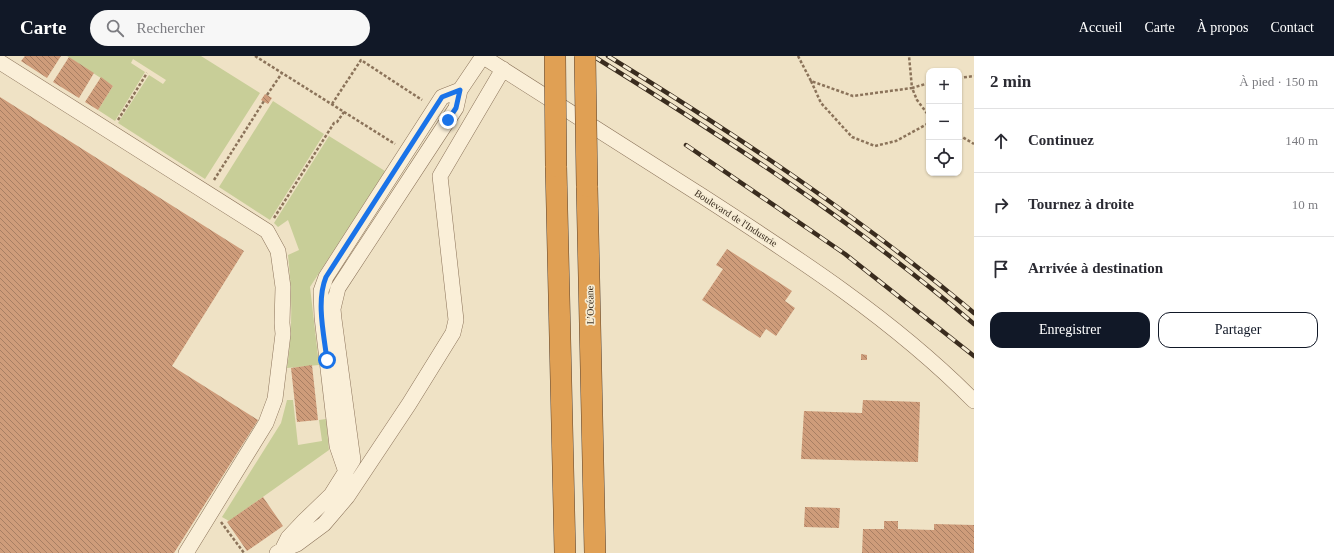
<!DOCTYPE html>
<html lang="fr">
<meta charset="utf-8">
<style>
:root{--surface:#fff;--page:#f7f7f7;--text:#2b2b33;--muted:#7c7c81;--line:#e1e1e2;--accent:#111827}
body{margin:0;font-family:Georgia,serif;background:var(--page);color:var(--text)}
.controls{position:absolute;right:12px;top:12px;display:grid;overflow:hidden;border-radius:8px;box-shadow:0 1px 3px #0004}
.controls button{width:36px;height:36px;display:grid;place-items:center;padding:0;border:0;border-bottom:1px solid var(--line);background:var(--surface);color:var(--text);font:20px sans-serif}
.stop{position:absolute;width:12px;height:12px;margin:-9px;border:3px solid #1a73e8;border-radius:50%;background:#fff}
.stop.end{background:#1a73e8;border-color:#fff;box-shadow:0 1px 4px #0008}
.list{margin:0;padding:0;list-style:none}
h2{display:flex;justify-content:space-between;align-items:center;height:52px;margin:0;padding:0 16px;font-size:17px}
h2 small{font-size:13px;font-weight:400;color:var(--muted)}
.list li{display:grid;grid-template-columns:26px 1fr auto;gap:12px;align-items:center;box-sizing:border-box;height:64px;padding:0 16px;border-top:1px solid var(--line)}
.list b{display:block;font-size:15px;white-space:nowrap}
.list em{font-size:13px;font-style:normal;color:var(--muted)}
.actions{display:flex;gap:8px;padding:12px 16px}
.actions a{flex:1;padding:9px 0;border:1px solid var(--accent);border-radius:12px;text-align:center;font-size:14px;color:var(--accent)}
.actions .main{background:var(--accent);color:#fff}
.icon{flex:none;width:22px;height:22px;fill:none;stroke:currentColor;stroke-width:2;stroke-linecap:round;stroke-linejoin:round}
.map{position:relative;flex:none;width:974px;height:497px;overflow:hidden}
header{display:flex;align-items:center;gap:24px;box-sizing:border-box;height:56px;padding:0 20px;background:var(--accent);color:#fff}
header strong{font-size:19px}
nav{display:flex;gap:22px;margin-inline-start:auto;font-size:14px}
.search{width:280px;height:36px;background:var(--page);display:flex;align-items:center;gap:10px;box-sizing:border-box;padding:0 14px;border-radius:22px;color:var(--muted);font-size:15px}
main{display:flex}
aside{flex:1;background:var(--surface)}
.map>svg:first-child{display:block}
</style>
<header>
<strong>Carte</strong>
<div class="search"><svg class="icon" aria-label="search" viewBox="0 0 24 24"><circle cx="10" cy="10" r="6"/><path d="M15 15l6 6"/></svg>Rechercher</div>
<nav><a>Accueil</a><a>Carte</a><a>À propos</a><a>Contact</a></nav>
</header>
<main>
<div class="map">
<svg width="974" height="497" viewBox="0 0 974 497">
<defs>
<pattern id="building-back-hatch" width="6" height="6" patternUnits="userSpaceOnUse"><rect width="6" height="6" fill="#ce9c7a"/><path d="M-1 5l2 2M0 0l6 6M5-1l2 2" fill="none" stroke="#a87f63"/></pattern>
</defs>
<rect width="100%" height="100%" fill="#efe2c5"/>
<path fill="#c8ce98" d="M67,0H201L260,37L205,123L118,67L149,19L163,28L166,24L133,3L131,7L145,16L115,65L98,54L113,30Z
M273,45L324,78L270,164L219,131Z
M329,80L385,115L310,231L319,309L287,312C293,274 292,236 288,199L299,194L288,164L278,171L274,167Z
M287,344H293L298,389L322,385L319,364L326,363L329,394L229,465L222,461L281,367Z"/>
<path fill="url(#building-back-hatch)" d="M25,0H61L47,22L21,5Z
M69,1L94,17L79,42L53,26Z
M101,21L113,30L98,54L85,46Z
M265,38L272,42L268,48L261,44Z
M0,41L244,195L172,310L258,364L174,497H0Z
M727,193L792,235L785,245L795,252L776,280L766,273L760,282L702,244L723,213L716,209Z
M861,298L867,299V304H861Z
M312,309L318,364L297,366L291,312Z
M863,344L920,346L918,406L801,403L804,355L862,357Z
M263,441L283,470L247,495L227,466Z
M805,451L840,452L839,472L804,471Z
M884,465H898V473L934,474V468L974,469V497H862L863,473H884Z"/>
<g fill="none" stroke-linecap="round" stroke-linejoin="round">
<defs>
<path id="minor" d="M482,0C555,46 627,92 699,138C795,200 893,263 974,345
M0,6L267,175L278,195L283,231L282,267L283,278L275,343L266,367L186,497
M346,416L337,390L322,261L321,235L326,221L442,41L460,34
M282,494L288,482L304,465L331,439L353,404L334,263L333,253L338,232L456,52L460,34L483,0
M277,497L282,494L297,488L324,468L347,441L409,348L453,277L456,264L440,120L503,13"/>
<path id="highway" d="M556,110L565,497
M587,130L595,497"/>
</defs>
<use href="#minor" stroke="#8b735a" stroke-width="16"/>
<use href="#highway" stroke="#58412e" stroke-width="22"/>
<path stroke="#8b735a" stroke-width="2.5" stroke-dasharray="3 2" stroke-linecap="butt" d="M255,0L395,88
M798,0L811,25L853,40L912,32L909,0
M959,22L974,20
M811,25L821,47L852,81L875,90L896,85L929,67
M929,27L912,32L917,44L929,60
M267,39L282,17
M332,48L361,4L422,44
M118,64L147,17
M959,79L974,88
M214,124L264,45
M274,162L334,67L337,66L344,56
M221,466L244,497"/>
<use href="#minor" stroke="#faefd8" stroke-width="15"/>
<use href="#highway" stroke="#e0a054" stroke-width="21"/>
<defs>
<path id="rail" d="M593,0C725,82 856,167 974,268
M608,0C735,78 860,161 974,257
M686,89L845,198L974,300"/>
</defs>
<use href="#rail" stroke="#3a2c1e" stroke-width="4.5"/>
<use href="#rail" stroke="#f6ecd4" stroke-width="3" stroke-dasharray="9" stroke-linecap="butt"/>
<defs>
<path id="highway-bridge" d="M555,0L556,110
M585,0L587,130"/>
</defs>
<use href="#highway-bridge" stroke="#58412e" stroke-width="22" stroke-linecap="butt"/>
<use href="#highway-bridge" stroke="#e0a054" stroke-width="21"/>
</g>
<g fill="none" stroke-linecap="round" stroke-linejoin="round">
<path stroke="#1a73e8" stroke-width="5" d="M327,304C324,279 316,245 326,221L442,41L460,34L456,52L448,64"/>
</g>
<g text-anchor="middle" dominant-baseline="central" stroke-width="3.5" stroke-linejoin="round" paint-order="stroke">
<g font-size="10" fill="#3a2c1e" stroke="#f6ecd4">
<text transform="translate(736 162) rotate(33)">Boulevard de l'Industrie</text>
<text transform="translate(590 249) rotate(-91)">L’Océane</text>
</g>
</g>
</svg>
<div class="controls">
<button>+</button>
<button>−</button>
<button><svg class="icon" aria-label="locate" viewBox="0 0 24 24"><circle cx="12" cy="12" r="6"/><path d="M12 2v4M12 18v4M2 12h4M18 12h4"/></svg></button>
</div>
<div class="stop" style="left:327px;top:304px"></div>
<div class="stop end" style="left:448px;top:64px"></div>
</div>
<aside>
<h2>2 min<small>À pied · 150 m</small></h2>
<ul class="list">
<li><svg class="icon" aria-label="ahead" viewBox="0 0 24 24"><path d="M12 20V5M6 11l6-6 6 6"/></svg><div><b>Continuez</b></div><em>140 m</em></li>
<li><svg class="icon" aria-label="right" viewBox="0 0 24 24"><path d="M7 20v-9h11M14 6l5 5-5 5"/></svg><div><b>Tournez à droite</b></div><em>10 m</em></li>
<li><svg class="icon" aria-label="arrive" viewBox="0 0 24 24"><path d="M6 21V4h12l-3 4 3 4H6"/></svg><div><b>Arrivée à destination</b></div></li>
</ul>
<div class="actions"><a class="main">Enregistrer</a><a>Partager</a></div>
</aside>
</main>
